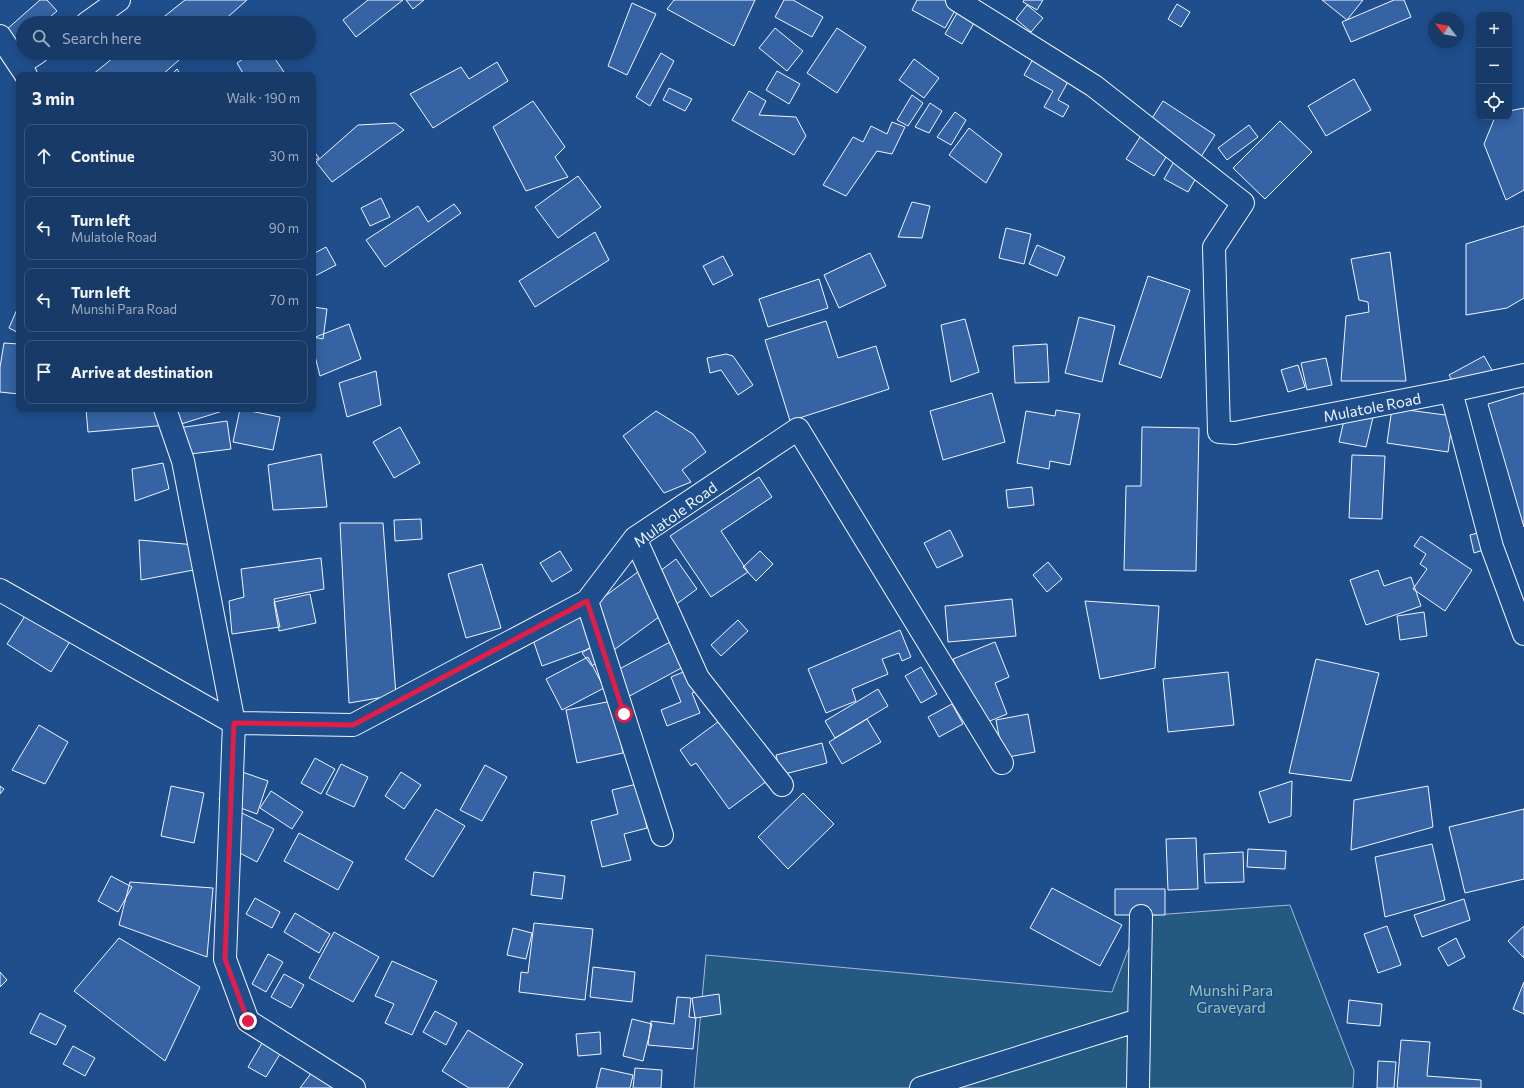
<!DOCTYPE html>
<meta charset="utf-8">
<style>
:root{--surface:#173a69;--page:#244571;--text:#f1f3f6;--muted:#9eadc0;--line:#36547d}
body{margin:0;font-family:Commissioner,sans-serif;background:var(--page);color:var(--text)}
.controls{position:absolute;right:12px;top:12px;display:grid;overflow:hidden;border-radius:8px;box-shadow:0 2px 10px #0003}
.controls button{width:36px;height:36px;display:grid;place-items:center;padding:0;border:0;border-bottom:1px solid var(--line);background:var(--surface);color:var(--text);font:20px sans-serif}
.compass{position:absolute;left:1428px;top:12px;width:36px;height:36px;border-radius:50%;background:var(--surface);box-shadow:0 2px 10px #0003;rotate:301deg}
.stop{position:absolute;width:12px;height:12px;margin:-9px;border:3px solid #e11d48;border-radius:50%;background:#fff}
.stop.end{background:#e11d48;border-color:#fff;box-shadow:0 1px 4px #0008}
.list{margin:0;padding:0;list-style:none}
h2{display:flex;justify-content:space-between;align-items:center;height:52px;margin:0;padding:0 16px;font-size:17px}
h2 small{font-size:13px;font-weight:400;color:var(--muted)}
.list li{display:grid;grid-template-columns:26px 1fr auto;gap:12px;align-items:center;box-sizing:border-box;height:64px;margin:0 8px 8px;padding:0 8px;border:1px solid var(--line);border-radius:8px}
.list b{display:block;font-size:15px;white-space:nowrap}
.list p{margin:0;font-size:13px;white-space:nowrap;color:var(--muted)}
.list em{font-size:13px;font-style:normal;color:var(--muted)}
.icon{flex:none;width:22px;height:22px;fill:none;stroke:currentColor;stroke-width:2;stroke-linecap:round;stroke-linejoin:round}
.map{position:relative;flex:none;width:1524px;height:1088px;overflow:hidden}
.search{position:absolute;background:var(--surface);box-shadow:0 2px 10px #0003;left:16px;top:16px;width:300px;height:44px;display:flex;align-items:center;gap:10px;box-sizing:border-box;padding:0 14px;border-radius:22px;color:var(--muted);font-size:15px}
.panel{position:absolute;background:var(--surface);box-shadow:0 2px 10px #0003;left:16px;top:72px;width:300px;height:340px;border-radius:8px}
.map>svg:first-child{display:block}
</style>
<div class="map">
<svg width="1524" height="1088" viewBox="0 0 1524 1088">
<rect width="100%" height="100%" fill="#1f4e8c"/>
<path fill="#245a82" stroke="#a8bbd7" d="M1290,905L1354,1071L1353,1088H694L706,955L1112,992L1141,916Z"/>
<path fill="#3563a3" stroke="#f2f6ff" d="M40,0H47L57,11L43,23H23V40L18,44L6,30Z
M185,0H247L221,23H156Z
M368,0H403L356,37L343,20Z
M406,0H424L413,9Z
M674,0H755L734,46L667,9Z
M784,0H793L823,17L812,37L775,17Z
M917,0H961L945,28L912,10Z
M1024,0H1043L1037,10L1023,2Z
M1322,0H1363L1347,20Z
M1394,0H1404L1411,17L1351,42L1342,22Z
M632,3L656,14L627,75L608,66Z
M1177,4L1190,12L1181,27L1168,19Z
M1027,5L1043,18L1031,32L1016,19Z
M961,6L978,16L962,44L945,34Z
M775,28L803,51L787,71L759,48Z
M837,28L866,47L837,93L807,73Z
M1038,50L1075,69L1058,100L1069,106L1063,117L1044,107L1053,91L1024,75Z
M119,53H187L162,75H92Z
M252,53H271L286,75H244L237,63Z
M661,53L674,61L650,106L636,97Z
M914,59L939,78L924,98L899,80Z
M497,62L508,81L433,128L410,94L461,67L469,79Z
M177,69L181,75H171Z
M777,71L800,84L789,104L766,90Z
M1354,79L1371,110L1326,136L1308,106Z
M669,88L692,99L685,111L663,100Z
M749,91L766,101L759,115L796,117L806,136L794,155L732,120Z
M912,95L923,103L908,126L897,120Z
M533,101L565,147L555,157L568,177L526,191L493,127Z
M1163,101L1215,135L1195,166L1170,151L1154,176L1126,159Z
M930,103L942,111L929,133L915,127Z
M1524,108V190L1506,200L1484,144L1495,117H1509V111Z
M955,112L966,120L951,145L937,137Z
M1280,121L1312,152L1265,199L1233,168Z
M892,122L905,127L892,154L877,151L846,196L823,185L853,137L863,142L871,126L887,134Z
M395,123L404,130L332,182L316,162L358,125Z
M1249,125L1258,137L1227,160L1218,148Z
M969,128L1002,154L986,183L949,155Z
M313,150L319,158L313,162Z
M1176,158L1200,171L1188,192L1164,179Z
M578,176L601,207L558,238L535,207Z
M381,198L390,217L370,226L361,208Z
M912,202L930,206L922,238L898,237Z
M454,204L461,213L385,267L366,240L418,206L428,222Z
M1524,226V298L1507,308L1466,315V244Z
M1006,228L1031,234L1024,264L999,258Z
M595,232L609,260L535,307L519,281Z
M1037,245L1065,257L1057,276L1029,264Z
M326,247L336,265L313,277V254Z
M1390,252L1406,381H1341L1346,316L1369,312L1368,302L1359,300L1351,259Z
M870,253L886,286L839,308L824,275Z
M723,256L733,275L713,285L703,266Z
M1148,276L1190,290L1161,378L1119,364Z
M819,279L828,308L768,327L759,299Z
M18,307H19V333L9,328Z
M313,307L327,309L323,339L313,337Z
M1079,317L1115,326L1102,382L1065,373Z
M965,319L979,372L951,382L941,325Z
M826,321L838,358L876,346L889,389L790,421L765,340Z
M349,324L361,359L320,376L313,348V338Z
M4,343L19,344V394L0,392V367Z
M1047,344L1049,382L1015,383L1013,346Z
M726,354L733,356L753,385L738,395L721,370L710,373L707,358Z
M1484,356L1493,372L1458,391L1449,375Z
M1326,358L1332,385L1307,390L1301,363Z
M1298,365L1305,387L1288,392L1281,370Z
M376,371L381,405L347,417L339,383Z
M992,393L1005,442L943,460L930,411Z
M1524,393V527L1488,404Z
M1392,408L1453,416L1448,452L1387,443Z
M86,409H162L168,425L88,432Z
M174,409H229L178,425Z
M240,409L280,417L273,450L233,442Z
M1056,410L1080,414L1070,465L1050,461L1049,469L1017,463L1026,411L1055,416Z
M656,411L693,434L706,452L682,470L691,482L664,493L623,436Z
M1346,411L1373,417L1366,447L1339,442Z
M227,421L231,449L174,456L171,429Z
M400,427L420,463L394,478L373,442Z
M1142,427L1199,428L1196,571L1124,570L1126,486H1141Z
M321,454L327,507L273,510L268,465Z
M1352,455L1385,456L1382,519L1349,518Z
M163,463L169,489L135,501L132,469Z
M759,477L772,497L721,531L748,572L711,597L670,536Z
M1032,487L1034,505L1008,508L1006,490Z
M421,519L422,539L395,541L394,520Z
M340,523H383L396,695L349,703Z
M950,530L963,556L937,568L924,543Z
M1489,530L1493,547L1474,553L1470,535Z
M1421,536L1472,570L1445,611L1413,589L1427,569L1420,564L1426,554L1414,546Z
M139,540L196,545L199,569L141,580Z
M560,551L572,570L552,582L540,563Z
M760,551L773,564L756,581L743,567Z
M321,558L324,589L274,599L280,627L232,634L229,601L244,597L241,569Z
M676,559L697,589L592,666L582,653L609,634L590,607L653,561L660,571Z
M1048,562L1062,579L1047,592L1033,575Z
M482,564L501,628L466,638L448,574Z
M1378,570L1384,586L1411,577L1421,606L1366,625L1350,580Z
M310,594L316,623L279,631L274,602Z
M36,599L79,627L51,672L7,644Z
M1012,599L1016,636L948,642L945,606Z
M1085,601L1159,606L1155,668L1100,679Z
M594,612L605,643L542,666L531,634Z
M1424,612L1427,636L1400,640L1397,616Z
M738,620L748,631L721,656L711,645Z
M900,630L911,657L902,661L899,653L882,659L888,674L852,689L856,701L826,713L808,669Z
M672,641L685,666L624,699L610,674Z
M995,642L1009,677L995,683L1007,714L980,725L953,659Z
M588,657L604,688L562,710L546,679Z
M1316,659L1379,673L1351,781L1289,773Z
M698,666L707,687L692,693L700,713L667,726L661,710L681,702L671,677Z
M921,667L937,694L921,703L905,676Z
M1228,672L1234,725L1168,732L1163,679Z
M878,689L888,706L835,738L825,721Z
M612,701L623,753L577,763L566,710Z
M952,704L963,724L939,737L928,717Z
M1028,714L1035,752L1003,758L996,720Z
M726,716L771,778L729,809L696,763L691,766L680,750Z
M867,719L881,742L842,764L829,742Z
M39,725L68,742L45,784L12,770Z
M822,743L827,763L781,775L776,755Z
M315,758L335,769L321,794L301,783Z
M341,764L368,777L354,807L326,794Z
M485,765L507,777L482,821L460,810Z
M231,768L268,781L257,814L219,800Z
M401,772L421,785L404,809L385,796Z
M1292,781L1291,816L1269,823L1259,792Z
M637,784L647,828L624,834L631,860L602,867L591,821L618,814L612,790Z
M0,786L4,789L0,794Z
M171,786L204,793L194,843L161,836Z
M1428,786L1433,827L1351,850L1354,800Z
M271,791L303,812L292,829L260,808Z
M803,793L834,824L788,869L758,837Z
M436,809L465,826L433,877L405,859Z
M1524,809V879L1465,893L1449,827Z
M238,811L274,829L257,862L221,843Z
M299,833L353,862L338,890L284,861Z
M1196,838L1198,889L1168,890L1166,839Z
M1432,844L1445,900L1385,917L1375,857Z
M1248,849L1286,851L1285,869L1247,867Z
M1243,852L1244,882L1205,883L1204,854Z
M534,872L565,876L562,899L531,895Z
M111,876L132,887L118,912L98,901Z
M130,882L213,888L207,957L119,925Z
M1052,888L1122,925L1100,966L1030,928Z
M1115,889H1165V915H1115Z
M255,898L280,912L272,928L246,914Z
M1464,899L1470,920L1422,937L1414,915Z
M295,913L330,934L319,953L284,932Z
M534,923L593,929L585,1000L519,992L521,972L528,973Z
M1387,926L1401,965L1378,973L1364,934Z
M1524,926V958L1508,941Z
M513,928L532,933L526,959L507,955Z
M334,932L379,957L353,1002L309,978Z
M119,938L200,987L165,1061L74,991Z
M1456,938L1465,957L1448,966L1438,948Z
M268,954L283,962L266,992L252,984Z
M392,961L437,981L412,1035L385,1023L394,1004L375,996Z
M593,967L635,972L632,1002L590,997Z
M0,972L7,980L0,987Z
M284,974L304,985L291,1008L271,997Z
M1524,982V1014L1513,1009Z
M719,994L721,1014L695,1018L692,998Z
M677,997L691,998L689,1017L696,1018L693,1049L648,1045L651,1021L674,1024Z
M1349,1000L1382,1004L1380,1026L1347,1023Z
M435,1011L457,1023L446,1045L423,1032Z
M40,1013L66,1026L56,1045L30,1033Z
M632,1019L652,1024L643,1061L623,1056Z
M468,1030L523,1064L508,1088H469L442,1071Z
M600,1032L601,1054L578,1056L576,1034Z
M1401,1040L1430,1042L1427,1076L1481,1080V1088H1397Z
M262,1043L280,1054L266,1077L248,1067Z
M73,1046L95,1058L85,1076L63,1064Z
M1378,1061L1396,1062L1394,1088H1377Z
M601,1068L633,1075L630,1088H596Z
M635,1068L662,1070L661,1088H633Z
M312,1072L338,1088H300Z"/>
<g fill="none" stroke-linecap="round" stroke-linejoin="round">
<defs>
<path id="minor" d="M957,0L1094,86L1243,203L1214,247L1219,432L1235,433L1451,391L1524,375
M87,23L119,0
M0,36L26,75
M20,64L37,53
M1451,391L1492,547L1524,634
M165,409L183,461L234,723L225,959L248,1021L354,1088
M635,538L698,678L782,785
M0,590L234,723L353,725L587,601L635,538L798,429L1002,763
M587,601L662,835
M921,1088L1139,1020
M1138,1088L1141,916"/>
</defs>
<use href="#minor" stroke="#f2f6ff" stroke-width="24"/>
<use href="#minor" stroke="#1f4e8c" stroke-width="22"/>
</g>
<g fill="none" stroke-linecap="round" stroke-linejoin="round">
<path stroke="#e11d48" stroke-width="5" d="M248,1021L225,959L234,723L353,725L587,601L624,714"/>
</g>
<g text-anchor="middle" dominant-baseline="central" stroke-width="3" stroke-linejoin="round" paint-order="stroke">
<g font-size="15" fill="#f2f6ff" stroke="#1f4e8c">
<text transform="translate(1372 407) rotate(-11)">Mulatole Road</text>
<text transform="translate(675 514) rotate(-36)">Mulatole Road</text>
</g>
<g font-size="15" fill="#97c8a6" stroke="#1f4e8c">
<text x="1231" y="990">Munshi Para<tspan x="1231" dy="17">Graveyard</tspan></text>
</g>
</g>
</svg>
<div class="controls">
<button>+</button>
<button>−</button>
<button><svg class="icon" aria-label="locate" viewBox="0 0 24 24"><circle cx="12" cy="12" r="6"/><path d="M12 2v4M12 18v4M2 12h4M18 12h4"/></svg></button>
</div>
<svg class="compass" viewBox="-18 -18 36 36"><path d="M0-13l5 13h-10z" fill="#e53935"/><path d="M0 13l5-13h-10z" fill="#9eadc0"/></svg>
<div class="stop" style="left:624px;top:714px"></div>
<div class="stop end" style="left:248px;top:1021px"></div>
<div class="search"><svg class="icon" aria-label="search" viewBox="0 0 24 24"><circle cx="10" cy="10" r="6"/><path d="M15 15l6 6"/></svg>Search here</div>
<section class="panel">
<h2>3 min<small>Walk · 190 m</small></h2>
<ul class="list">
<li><svg class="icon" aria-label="ahead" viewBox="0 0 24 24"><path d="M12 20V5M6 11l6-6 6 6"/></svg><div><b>Continue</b></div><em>30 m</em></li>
<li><svg class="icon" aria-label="left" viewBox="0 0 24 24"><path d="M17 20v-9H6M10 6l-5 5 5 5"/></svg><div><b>Turn left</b><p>Mulatole Road</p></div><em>90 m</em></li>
<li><svg class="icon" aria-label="left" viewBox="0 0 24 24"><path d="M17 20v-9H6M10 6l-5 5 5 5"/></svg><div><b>Turn left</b><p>Munshi Para Road</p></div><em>70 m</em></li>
<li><svg class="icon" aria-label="arrive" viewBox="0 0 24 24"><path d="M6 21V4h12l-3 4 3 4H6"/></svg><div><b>Arrive at destination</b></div></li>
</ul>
</section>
</div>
